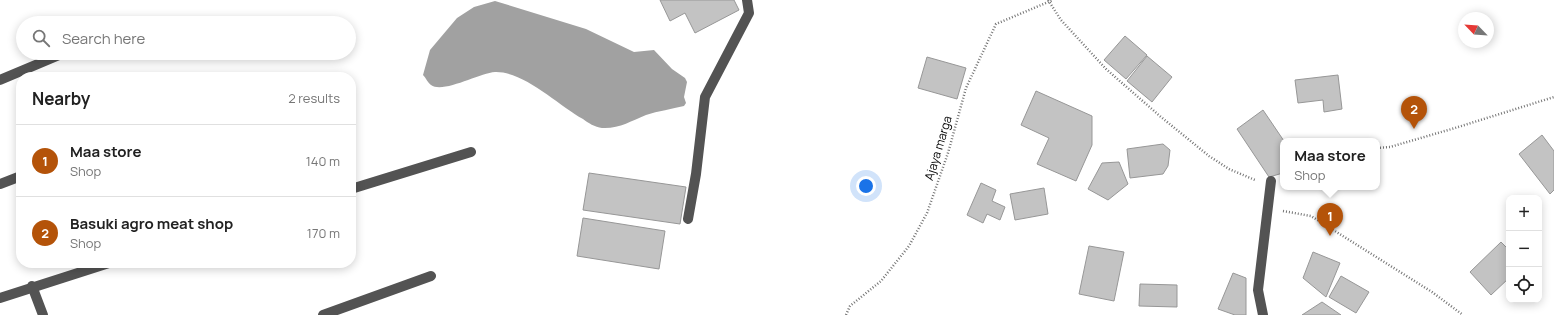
<!DOCTYPE html>
<meta charset="utf-8">
<style>
:root{--surface:#fff;--page:#f6f6f6;--text:#222;--muted:#767676;--line:#e0e0e0;--accent:#b45309}
body{margin:0;font-family:Manrope,sans-serif;background:var(--page);color:var(--text)}
.controls{position:absolute;right:12px;bottom:12px;display:grid;overflow:hidden;border-radius:8px;box-shadow:0 2px 10px #0003}
.controls button{width:36px;height:36px;display:grid;place-items:center;padding:0;border:0;border-bottom:1px solid var(--line);background:var(--surface);color:var(--text);font:20px sans-serif}
.compass{position:absolute;left:1458px;top:12px;width:36px;height:36px;border-radius:50%;background:var(--surface);box-shadow:0 2px 10px #0003;rotate:295deg}
.you{position:absolute;left:866px;top:186px;width:14px;height:14px;margin:-10px;border:3px solid #fff;border-radius:50%;background:#1a73e8;box-shadow:0 0 0 6px #1a73e833}
.badge{display:grid;place-items:center;width:26px;height:26px;border-radius:50%;background:var(--accent);color:#fff;font-size:13px;font-weight:700}
.pin{position:absolute;translate:-50% -33px;filter:drop-shadow(0 1px 2px #0008)}
.pin::after{content:'';position:absolute;top:21px;width:14px;height:12px;background:inherit;clip-path:polygon(0 0,100% 0,50% 100%)}
.popup{position:absolute;left:1280px;top:138px;width:100px;height:52px;box-sizing:border-box;display:grid;place-content:center;border-radius:8px;background:var(--surface);filter:drop-shadow(0 1px 3px #0005);font-size:13px;white-space:nowrap;color:var(--muted)}
.popup b{font-size:15px;color:var(--text)}
.popup::after{content:'';position:absolute;left:50%;top:100%;margin-left:-8px;border:8px solid transparent;border-top-color:var(--surface)}
.list{margin:0;padding:0;list-style:none}
h2{display:flex;justify-content:space-between;align-items:center;height:52px;margin:0;padding:0 16px;font-size:17px}
h2 small{font-size:13px;font-weight:400;color:var(--muted)}
.list li{display:grid;grid-template-columns:26px 1fr auto;gap:12px;align-items:center;box-sizing:border-box;height:72px;padding:0 16px;border-top:1px solid var(--line)}
.list b{display:block;font-size:15px;white-space:nowrap}
.list p{margin:0;font-size:13px;white-space:nowrap;color:var(--muted)}
.list em{font-size:13px;font-style:normal;color:var(--muted)}
.icon{flex:none;width:22px;height:22px;fill:none;stroke:currentColor;stroke-width:2;stroke-linecap:round;stroke-linejoin:round}
.map{position:relative;flex:none;width:1554px;height:315px;overflow:hidden}
.search{position:absolute;background:var(--surface);box-shadow:0 2px 10px #0003;left:16px;top:16px;width:340px;height:44px;display:flex;align-items:center;gap:10px;box-sizing:border-box;padding:0 14px;border-radius:22px;color:var(--muted);font-size:15px}
.panel{position:absolute;background:var(--surface);box-shadow:0 2px 10px #0003;left:16px;top:72px;width:340px;height:196px;border-radius:16px}
.map>svg:first-child{display:block}
</style>
<div class="map">
<svg width="1554" height="315" viewBox="0 0 1554 315">
<rect width="100%" height="100%" fill="#fff"/>
<path fill="#a1a1a1" d="M495,1L586,29L634,52L654,50L672,69L685,78L687,82L684,97L686,103L684,106C672,109 658,111 646,115C631,121 619,129 602,128C595,127 588,123 583,119C558,105 524,71 495,72C479,73 443,94 431,85C428,83 426,78 423,75L430,50L457,18L474,7Z"/>
<path fill="#c3c3c3" stroke="#979797" d="M660,0H734L739,10L695,33L685,13L670,21Z
M1125,36L1147,55L1126,79L1104,60Z
M1147,56L1172,77L1152,102L1127,81Z
M927,57L966,68L957,99L918,88Z
M1338,75L1342,109L1324,112L1323,100L1298,103L1295,80Z
M1036,91L1092,116V145L1076,181L1037,164L1049,138L1021,125Z
M1263,110L1284,141L1283,173L1269,177L1237,129Z
M1542,135L1554,151V190L1550,194L1519,154Z
M1163,144L1170,150L1168,166L1163,174L1130,178L1127,149Z
M1119,162L1128,184L1108,200L1088,189L1102,163Z
M589,173L686,187L680,224L583,210Z
M981,183L996,190L992,201L1005,207L1000,220L987,214L983,223L967,215Z
M1044,188L1048,214L1015,220L1010,194Z
M583,218L665,231L659,269L577,256Z
M1501,242L1509,250V278L1491,295L1470,272Z
M1089,246L1124,252L1114,301L1079,294Z
M1313,252L1340,263L1326,297L1303,278Z
M1233,273L1246,278V315H1235L1218,309Z
M1341,276L1369,292L1356,313L1329,297Z
M1140,284L1177,285V307L1139,306Z
M1322,302L1341,315H1302Z"/>
<g fill="none" stroke-linecap="round" stroke-linejoin="round">
<path stroke="#757575" stroke-width="2.5" stroke-dasharray="1 2" stroke-linecap="butt" d="M1048,0L1061,20L1106,69L1161,117L1209,156L1229,169L1255,180
M1377,148L1390,147L1455,128L1554,97
M1283,211L1311,216L1432,292L1463,315
M846,315L850,306L881,281L909,246L927,213L948,153L966,88L996,24L1053,0"/>
<path stroke="#535353" stroke-width="10" d="M0,80L64,53
M0,184L21,176
M351,189L471,152
M688,219L696,174L705,97L749,13L747,0
M32,286L43,315
M0,298L109,263
M323,315L431,276
M1263,315L1258,290L1271,181"/>
</g>
<g text-anchor="middle" dominant-baseline="central" stroke-width="3" stroke-linejoin="round" paint-order="stroke">
<g font-size="12" fill="#000" stroke="#fff">
<text transform="translate(938 148) rotate(-73)">Ajaya marga</text>
</g>
</g>
</svg>
<div class="controls">
<button>+</button>
<button>−</button>
<button><svg class="icon" aria-label="locate" viewBox="0 0 24 24"><circle cx="12" cy="12" r="6"/><path d="M12 2v4M12 18v4M2 12h4M18 12h4"/></svg></button>
</div>
<svg class="compass" viewBox="-18 -18 36 36"><path d="M0-13l5 13h-10z" fill="#e53935"/><path d="M0 13l5-13h-10z" fill="#767676"/></svg>
<div class="you"></div>
<div class="pin badge" style="left:1330px;top:236px">1</div>
<div class="popup"><b>Maa store</b>Shop</div>
<div class="pin badge" style="left:1414px;top:129px">2</div>
<div class="search"><svg class="icon" aria-label="search" viewBox="0 0 24 24"><circle cx="10" cy="10" r="6"/><path d="M15 15l6 6"/></svg>Search here</div>
<section class="panel">
<h2>Nearby<small>2 results</small></h2>
<ul class="list">
<li><span class="badge">1</span><div><b>Maa store</b><p>Shop</p></div><em>140 m</em></li>
<li><span class="badge">2</span><div><b>Basuki agro meat shop</b><p>Shop</p></div><em>170 m</em></li>
</ul>
</section>
</div>
